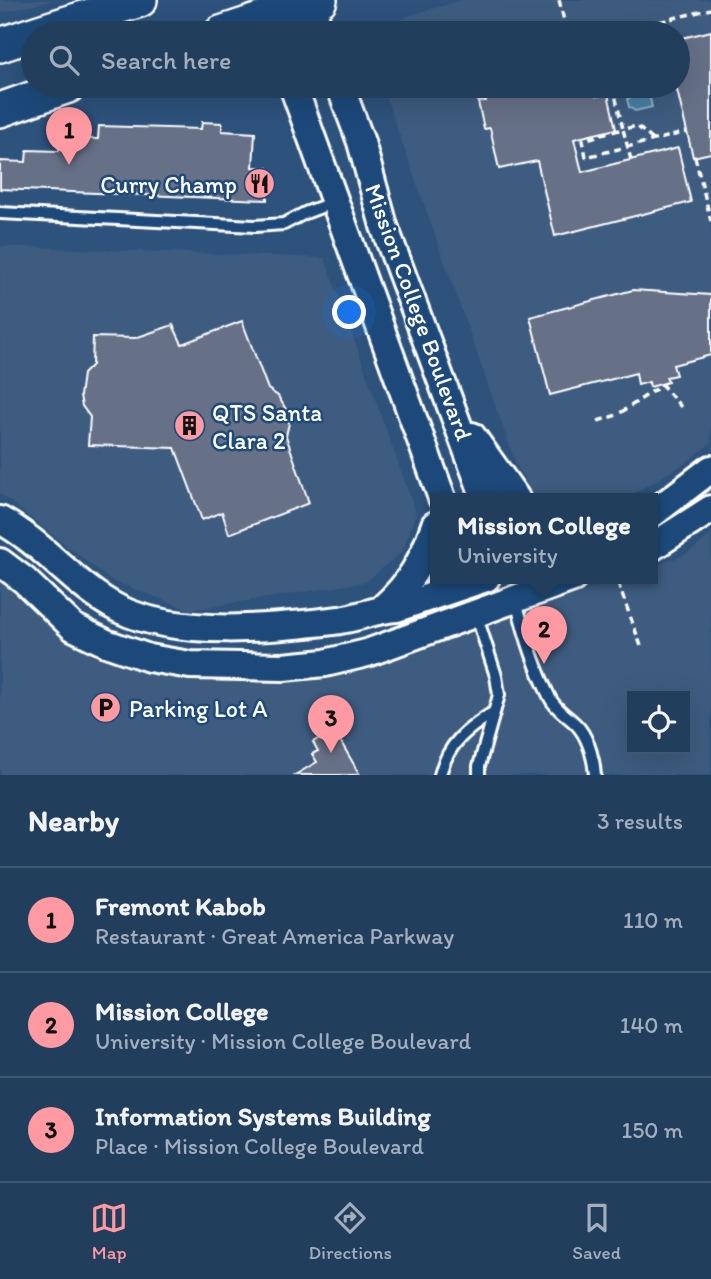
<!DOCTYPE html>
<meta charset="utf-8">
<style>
:root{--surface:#223e5d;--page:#2a4563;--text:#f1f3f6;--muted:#a2aebc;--line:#3f5772;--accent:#ff9aa2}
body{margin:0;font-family:Itim,sans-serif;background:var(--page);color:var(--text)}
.controls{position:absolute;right:21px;bottom:21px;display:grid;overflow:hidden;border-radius:0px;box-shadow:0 7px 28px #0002}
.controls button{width:63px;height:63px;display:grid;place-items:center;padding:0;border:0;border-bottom:2px solid var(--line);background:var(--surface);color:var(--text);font:35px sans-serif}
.you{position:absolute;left:350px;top:313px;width:24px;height:24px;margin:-18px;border:5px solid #fff;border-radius:50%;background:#1a73e8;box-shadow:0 0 0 10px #1a73e833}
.badge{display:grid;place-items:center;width:46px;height:46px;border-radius:50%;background:var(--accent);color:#111;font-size:23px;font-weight:700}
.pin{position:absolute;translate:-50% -58px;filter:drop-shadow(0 2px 4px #0008)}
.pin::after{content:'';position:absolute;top:37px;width:24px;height:21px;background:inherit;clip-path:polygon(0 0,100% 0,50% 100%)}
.popup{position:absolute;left:430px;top:493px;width:228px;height:91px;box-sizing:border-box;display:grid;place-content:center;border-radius:0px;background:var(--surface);filter:drop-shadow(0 2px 5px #0005);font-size:23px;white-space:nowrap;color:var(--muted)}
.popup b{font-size:26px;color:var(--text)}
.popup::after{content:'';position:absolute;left:50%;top:100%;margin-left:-14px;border:14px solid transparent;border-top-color:var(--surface)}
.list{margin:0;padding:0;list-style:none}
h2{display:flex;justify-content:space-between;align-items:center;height:91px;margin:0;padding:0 28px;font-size:30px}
h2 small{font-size:23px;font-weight:400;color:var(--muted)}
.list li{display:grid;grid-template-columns:46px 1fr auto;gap:21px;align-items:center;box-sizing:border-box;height:105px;padding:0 28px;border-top:2px solid var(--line)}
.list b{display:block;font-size:26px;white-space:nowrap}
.list p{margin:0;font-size:23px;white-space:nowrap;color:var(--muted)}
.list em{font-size:23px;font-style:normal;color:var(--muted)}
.icon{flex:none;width:38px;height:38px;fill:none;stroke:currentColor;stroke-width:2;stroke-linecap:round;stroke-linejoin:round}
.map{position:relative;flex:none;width:711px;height:775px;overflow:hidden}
.search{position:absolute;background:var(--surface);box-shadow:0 7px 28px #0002;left:21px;right:21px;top:21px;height:77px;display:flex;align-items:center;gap:18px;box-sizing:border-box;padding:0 24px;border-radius:38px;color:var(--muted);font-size:26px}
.sheet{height:406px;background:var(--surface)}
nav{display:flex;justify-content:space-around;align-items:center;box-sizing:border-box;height:98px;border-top:2px solid var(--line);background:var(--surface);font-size:19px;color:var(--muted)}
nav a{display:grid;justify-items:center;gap:4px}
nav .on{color:var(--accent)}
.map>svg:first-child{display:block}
</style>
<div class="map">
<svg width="711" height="775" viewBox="0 0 711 775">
<rect width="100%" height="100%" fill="#2d527c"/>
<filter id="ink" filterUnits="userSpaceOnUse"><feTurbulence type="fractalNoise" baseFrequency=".0143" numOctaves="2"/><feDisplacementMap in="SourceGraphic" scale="14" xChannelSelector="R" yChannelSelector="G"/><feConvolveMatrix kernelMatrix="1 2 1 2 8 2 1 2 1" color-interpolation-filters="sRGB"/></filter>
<g filter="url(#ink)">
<path fill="#3e5b7f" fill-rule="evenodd" d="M0,0H54L0,13Z
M461,0H711V443L684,464L626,498H539L533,494L516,464L382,86H678V33H383L405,17Z
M0,246L325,258L416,513L403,551L366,582L191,610L112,581L0,494Z
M711,535V775H0V576L69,635L320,677L380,664L617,578H652L653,566L687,554ZM632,696H685V749H632Z"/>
<path fill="#467ea1" stroke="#90b2c7" stroke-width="2" d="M629,86H647L652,107L635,111L629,107L627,99L631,97Z"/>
<path fill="#667086" stroke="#fff" stroke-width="2" d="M711,31V153L693,157L676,86H678V39Z
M482,86H593L596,96L608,94L616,129L574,139L582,172L678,148L691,202L555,236L537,161L499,169L490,128L484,129L478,102L486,101Z
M202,122L222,123V131L255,133L253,167L268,168L267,200L0,189V161L26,162L27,150L59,151V138L98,139L99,126L201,129Z
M633,290L711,295V355L673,365L676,375L666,377L668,382L650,387L649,382L638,385L636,373L550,395L530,317Z
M242,321L268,389L278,396L287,411L289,423L286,436L309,503L229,534L222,512L202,520L175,448L88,445L90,417L82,406L80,396L83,374L92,365L93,337L135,338L173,325L182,344Z
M334,730L360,775H295L317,762L312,754L318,751L313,742Z"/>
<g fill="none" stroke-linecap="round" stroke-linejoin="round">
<defs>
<path id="service" d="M0,213L255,226L284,224L305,213L334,202
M516,600C524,633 535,668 550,698C557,712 571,717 580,729C589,741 594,760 595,775
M476,614L496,676L499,695L479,766V775
M440,775C448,743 467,729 494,712"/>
<path id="tertiary" d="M309,3L321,33
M293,86L442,498
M340,86L361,142L384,226L485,498
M472,436L516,498
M652,514L711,469
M0,520C45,544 75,587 119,609C178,638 276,628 340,620C360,617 377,609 397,608L486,578
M652,547L711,509
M0,562L24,580L73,627L106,643L149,658L190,665L240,666L283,667L325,663L367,653L573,578
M383,608C411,583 423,560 435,525"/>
<path id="primary" d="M36,33L140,0
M221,33L320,0
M0,45L33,34
M0,110L68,86"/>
</defs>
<use href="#service" stroke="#fff" stroke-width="16"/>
<use href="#tertiary" stroke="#fff" stroke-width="32"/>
<use href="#primary" stroke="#fff" stroke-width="38"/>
<path stroke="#fff" stroke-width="3.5" stroke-dasharray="7 5" stroke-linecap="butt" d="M559,0L567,33
M656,22L658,33
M613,33L711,9
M613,86L623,129L583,140L586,157L687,132
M695,157L711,221
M631,160L623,129L637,126L653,140
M598,421L617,415L662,385L682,408
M618,583L641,646"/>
<use href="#service" stroke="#1f4a7a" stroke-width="10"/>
<use href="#tertiary" stroke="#1f4a7a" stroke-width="26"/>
<use href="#primary" stroke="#1f4a7a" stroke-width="33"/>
</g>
</g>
<defs>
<symbol id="restaurant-disc" viewBox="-11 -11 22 22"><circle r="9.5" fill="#ff9aa2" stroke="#1f4a7a"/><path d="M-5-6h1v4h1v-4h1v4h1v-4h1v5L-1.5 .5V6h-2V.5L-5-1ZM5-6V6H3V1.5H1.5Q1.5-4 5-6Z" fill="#111"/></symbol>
<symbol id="building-disc" viewBox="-11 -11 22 22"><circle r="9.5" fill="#ff9aa2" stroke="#1f4a7a"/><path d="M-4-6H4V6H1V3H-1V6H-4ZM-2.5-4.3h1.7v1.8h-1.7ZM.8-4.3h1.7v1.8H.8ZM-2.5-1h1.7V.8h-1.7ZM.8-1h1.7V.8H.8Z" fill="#111"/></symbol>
<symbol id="parking-disc" viewBox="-11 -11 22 22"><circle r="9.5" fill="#ff9aa2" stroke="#1f4a7a"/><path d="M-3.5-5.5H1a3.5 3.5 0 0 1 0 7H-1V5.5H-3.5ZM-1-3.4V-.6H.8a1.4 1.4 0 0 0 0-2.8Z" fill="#111"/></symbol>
</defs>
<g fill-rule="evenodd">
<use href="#restaurant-disc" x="242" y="166" width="35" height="35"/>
<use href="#building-disc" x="172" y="408" width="35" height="35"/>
<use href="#parking-disc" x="88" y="690" width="35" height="35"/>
</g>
<g text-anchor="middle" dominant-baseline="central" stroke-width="5" stroke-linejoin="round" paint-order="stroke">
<g font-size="24" fill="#fff" stroke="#1f4a7a" text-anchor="start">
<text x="237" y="184" text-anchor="end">Curry Champ</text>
<text x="212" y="412">QTS Santa<tspan x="212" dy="28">Clara 2</tspan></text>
<text x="129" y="708">Parking Lot A</text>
</g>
<g font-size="24" fill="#fff" stroke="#1f4a7a">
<text transform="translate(419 312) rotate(70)">Mission College Boulevard</text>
</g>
</g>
</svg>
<div class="controls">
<button><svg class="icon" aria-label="locate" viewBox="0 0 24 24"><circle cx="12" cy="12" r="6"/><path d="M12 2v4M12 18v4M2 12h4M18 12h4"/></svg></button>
</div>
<div class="you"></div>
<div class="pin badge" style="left:69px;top:165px">1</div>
<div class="pin badge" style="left:544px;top:664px">2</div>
<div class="popup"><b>Mission College</b>University</div>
<div class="pin badge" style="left:331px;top:753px">3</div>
<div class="search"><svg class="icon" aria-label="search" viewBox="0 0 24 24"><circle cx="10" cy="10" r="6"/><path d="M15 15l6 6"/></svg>Search here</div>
</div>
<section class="sheet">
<h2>Nearby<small>3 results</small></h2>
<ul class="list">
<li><span class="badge">1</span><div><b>Fremont Kabob</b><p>Restaurant · Great America Parkway</p></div><em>110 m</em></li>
<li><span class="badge">2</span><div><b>Mission College</b><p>University · Mission College Boulevard</p></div><em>140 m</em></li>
<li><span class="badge">3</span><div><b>Information Systems Building</b><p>Place · Mission College Boulevard</p></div><em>150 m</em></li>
</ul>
</section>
<nav>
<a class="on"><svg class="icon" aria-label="map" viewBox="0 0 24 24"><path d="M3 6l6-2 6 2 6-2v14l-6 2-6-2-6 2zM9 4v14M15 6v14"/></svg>Map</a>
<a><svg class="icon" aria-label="directions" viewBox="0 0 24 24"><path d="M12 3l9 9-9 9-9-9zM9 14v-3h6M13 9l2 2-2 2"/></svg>Directions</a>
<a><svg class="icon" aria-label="saved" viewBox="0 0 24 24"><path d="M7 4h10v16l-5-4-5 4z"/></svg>Saved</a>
</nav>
